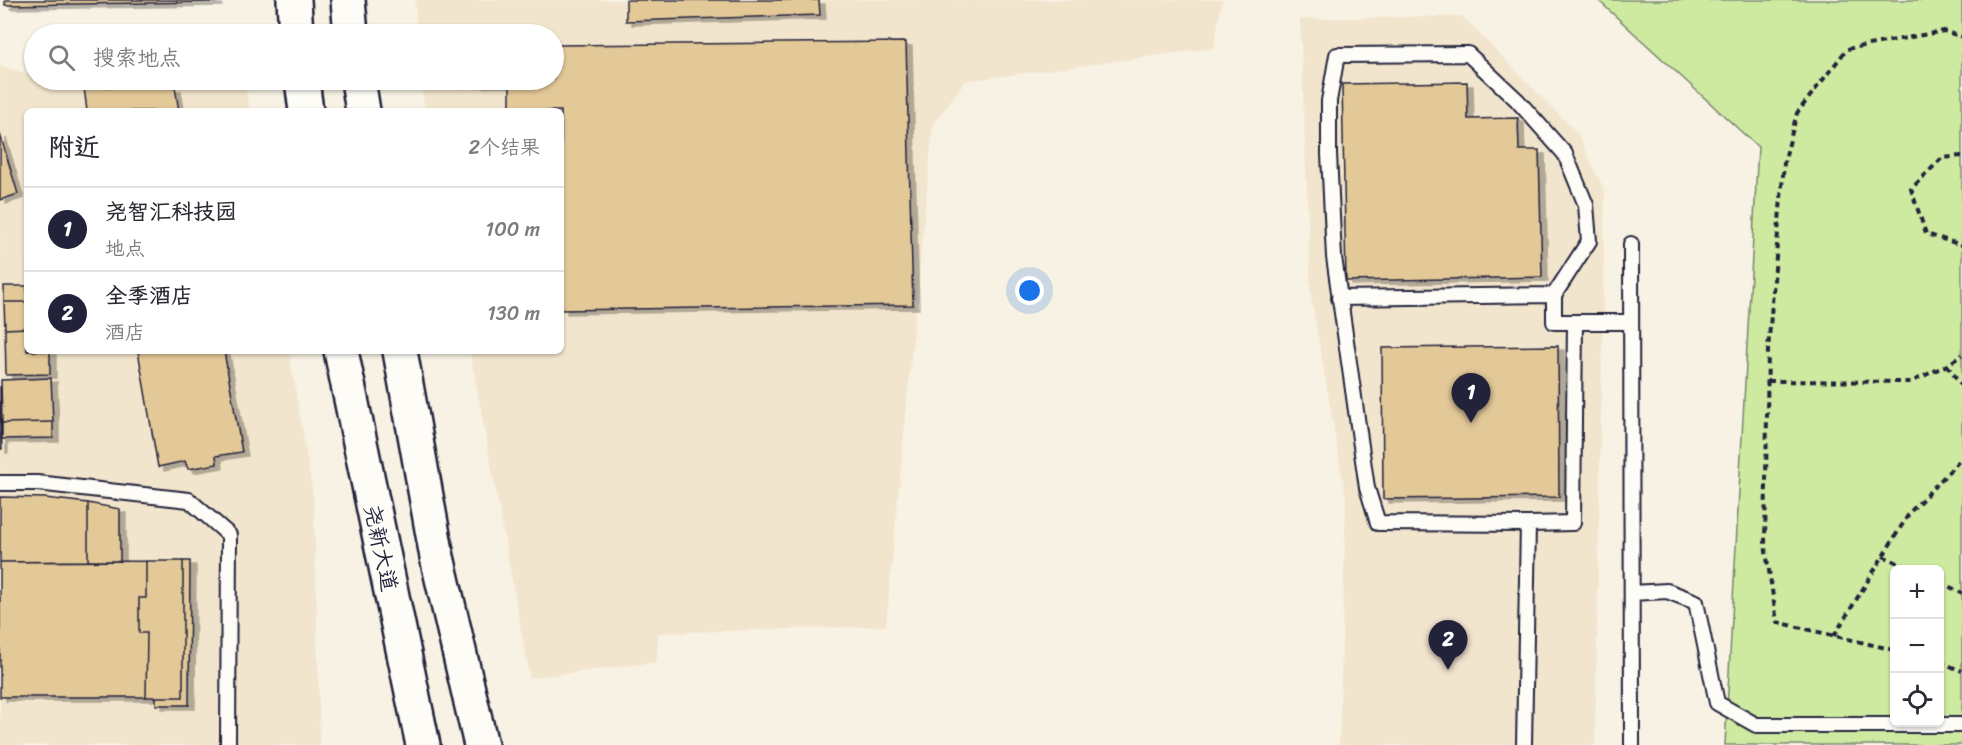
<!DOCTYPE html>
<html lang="zh">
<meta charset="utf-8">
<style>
:root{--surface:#fff;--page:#f7f7f7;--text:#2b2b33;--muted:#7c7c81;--line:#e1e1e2;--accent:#22223b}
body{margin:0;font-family:Sriracha,"LXGW WenKai TC",sans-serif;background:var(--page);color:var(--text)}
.controls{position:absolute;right:18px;bottom:18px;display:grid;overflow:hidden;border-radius:9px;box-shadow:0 2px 4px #0004}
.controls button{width:54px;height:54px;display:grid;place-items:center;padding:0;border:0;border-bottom:2px solid var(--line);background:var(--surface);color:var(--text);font:30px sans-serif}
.you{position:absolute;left:1030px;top:291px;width:21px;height:21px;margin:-15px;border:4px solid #fff;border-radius:50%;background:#1a73e8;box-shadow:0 0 0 9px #1a73e833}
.badge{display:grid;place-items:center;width:39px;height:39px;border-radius:50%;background:var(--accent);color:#fff;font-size:20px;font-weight:700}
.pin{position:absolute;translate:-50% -50px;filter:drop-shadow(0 2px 3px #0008)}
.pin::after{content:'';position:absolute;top:32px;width:21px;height:18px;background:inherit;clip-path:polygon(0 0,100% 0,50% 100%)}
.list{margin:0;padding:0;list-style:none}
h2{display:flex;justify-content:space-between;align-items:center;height:78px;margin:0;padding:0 24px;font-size:26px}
h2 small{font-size:20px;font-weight:400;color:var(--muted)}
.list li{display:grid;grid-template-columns:39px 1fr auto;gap:18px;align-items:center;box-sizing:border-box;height:84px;padding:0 24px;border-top:2px solid var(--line)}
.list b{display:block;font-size:22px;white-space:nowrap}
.list p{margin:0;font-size:20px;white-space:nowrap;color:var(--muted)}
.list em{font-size:20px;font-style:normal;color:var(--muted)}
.icon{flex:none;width:33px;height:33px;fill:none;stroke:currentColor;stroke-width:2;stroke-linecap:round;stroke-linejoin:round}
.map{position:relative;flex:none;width:1962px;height:745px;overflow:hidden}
.search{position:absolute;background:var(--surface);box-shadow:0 2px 4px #0004;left:24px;top:24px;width:540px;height:66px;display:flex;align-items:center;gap:15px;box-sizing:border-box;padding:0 21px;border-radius:33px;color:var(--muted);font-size:22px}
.panel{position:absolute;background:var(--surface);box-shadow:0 2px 4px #0004;left:24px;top:108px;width:540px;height:246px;border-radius:9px}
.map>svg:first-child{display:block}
</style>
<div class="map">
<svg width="1962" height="745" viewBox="0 0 1962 745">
<defs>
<filter id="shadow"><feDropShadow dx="6" dy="4" stdDeviation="0" flood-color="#0004"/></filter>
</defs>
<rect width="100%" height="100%" fill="#f8f2e4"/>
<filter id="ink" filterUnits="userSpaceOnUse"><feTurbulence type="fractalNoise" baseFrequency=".0167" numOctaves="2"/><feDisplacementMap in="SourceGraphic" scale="12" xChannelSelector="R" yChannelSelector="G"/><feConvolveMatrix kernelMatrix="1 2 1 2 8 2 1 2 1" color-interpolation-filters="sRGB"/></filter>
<g filter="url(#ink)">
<path fill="#f2e5cd" d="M415,0H1222L1214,48L965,81L933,125L886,626L658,633L657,662L530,678L470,351H561V111H425L420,80H554V34H417Z
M1462,16L1578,134L1605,192L1595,745H1339L1346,499L1311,296L1300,19Z
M0,66L34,75V80H244L250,111H27V351H289L314,501L320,745H0Z"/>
<path fill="#ceeaa1" stroke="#78866e" stroke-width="1.5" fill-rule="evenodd" d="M1598,0H1962V745H1725L1758,147ZM1894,570H1940V722H1894Z"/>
<path fill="#e3c898" stroke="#22223b" stroke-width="1.5" filter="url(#shadow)" d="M5,0H216V2L5,5Z
M626,0H819L820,15L626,21Z
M906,42L913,305L561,310V111H510V83L427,84V80H554V45Z
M1467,82L1468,119L1518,118L1519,150H1539L1542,277L1346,281L1342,84Z
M84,87H175L179,111H87Z
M0,134L18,194L0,200Z
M4,286H27V302H4Z
M4,302H27V328L5,329Z
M27,328V351H50V374L6,375L5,329Z
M1558,346L1559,497L1383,499L1382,348Z
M138,351H224L242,452L216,456L217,464L188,469L185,461L158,467Z
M51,378L53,422L2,423L1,380Z
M0,386L2,449H0Z
M53,422V438L2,439V423Z
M0,497L45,498L88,503V561L0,562Z
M88,503L120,509V561H88Z
M146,561H183V697H146L147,633H139V598H146Z
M146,561V598H139V633H147L146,697H0V562Z
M183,561H190L189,705H156V697H183Z"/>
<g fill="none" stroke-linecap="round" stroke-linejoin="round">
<defs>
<path id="lane" d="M1631,244L1632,745
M1554,295V322H1631
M1339,298L1554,295L1589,241L1586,205L1565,154L1517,100L1468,54L1337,55L1329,101V154L1334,257L1367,488L1378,523L1528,524L1524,745
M0,483H37L189,500L229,535L228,745
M1528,524L1573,523L1575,322
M1632,593L1667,591L1696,602L1717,703L1756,725H1962"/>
<path id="primary" d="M294,0L296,34
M348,0L351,34
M302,80L306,111
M358,80L363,111
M341,351L423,745
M400,351L437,557L481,745"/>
</defs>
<use href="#lane" stroke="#22223b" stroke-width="18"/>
<use href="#primary" stroke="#22223b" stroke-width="38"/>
<path stroke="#22223b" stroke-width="4" stroke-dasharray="6 4.5" stroke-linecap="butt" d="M1962,156L1942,158L1911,189L1926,234L1962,245
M1947,365L1962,386
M1768,381L1911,382L1947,365L1962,355
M1883,556L1913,570
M1940,582L1962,593
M1834,636L1910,512L1962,458
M1894,650L1777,622L1765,545L1768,350L1784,163L1797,113L1847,49L1944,31L1962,37
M1940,662L1962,671"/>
<use href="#lane" stroke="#fdfcf7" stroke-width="14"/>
<use href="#primary" stroke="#fdfcf7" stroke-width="33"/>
</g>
</g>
<g text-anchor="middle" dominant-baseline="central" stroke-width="4.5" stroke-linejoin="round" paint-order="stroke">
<g font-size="22" fill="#22223b" stroke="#fdfcf7">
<text transform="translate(381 548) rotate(78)">尧新大道</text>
</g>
</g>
</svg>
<div class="controls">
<button>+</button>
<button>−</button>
<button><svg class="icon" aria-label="locate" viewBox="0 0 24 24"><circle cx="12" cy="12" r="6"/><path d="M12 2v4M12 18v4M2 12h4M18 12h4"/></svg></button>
</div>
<div class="you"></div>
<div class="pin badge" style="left:1471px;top:423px">1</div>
<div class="pin badge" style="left:1448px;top:670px">2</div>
<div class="search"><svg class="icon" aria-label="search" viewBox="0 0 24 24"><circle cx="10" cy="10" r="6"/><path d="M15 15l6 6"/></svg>搜索地点</div>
<section class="panel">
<h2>附近<small>2个结果</small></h2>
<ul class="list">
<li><span class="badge">1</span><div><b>尧智汇科技园</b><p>地点</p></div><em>100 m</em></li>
<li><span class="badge">2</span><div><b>全季酒店</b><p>酒店</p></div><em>130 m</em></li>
</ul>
</section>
</div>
